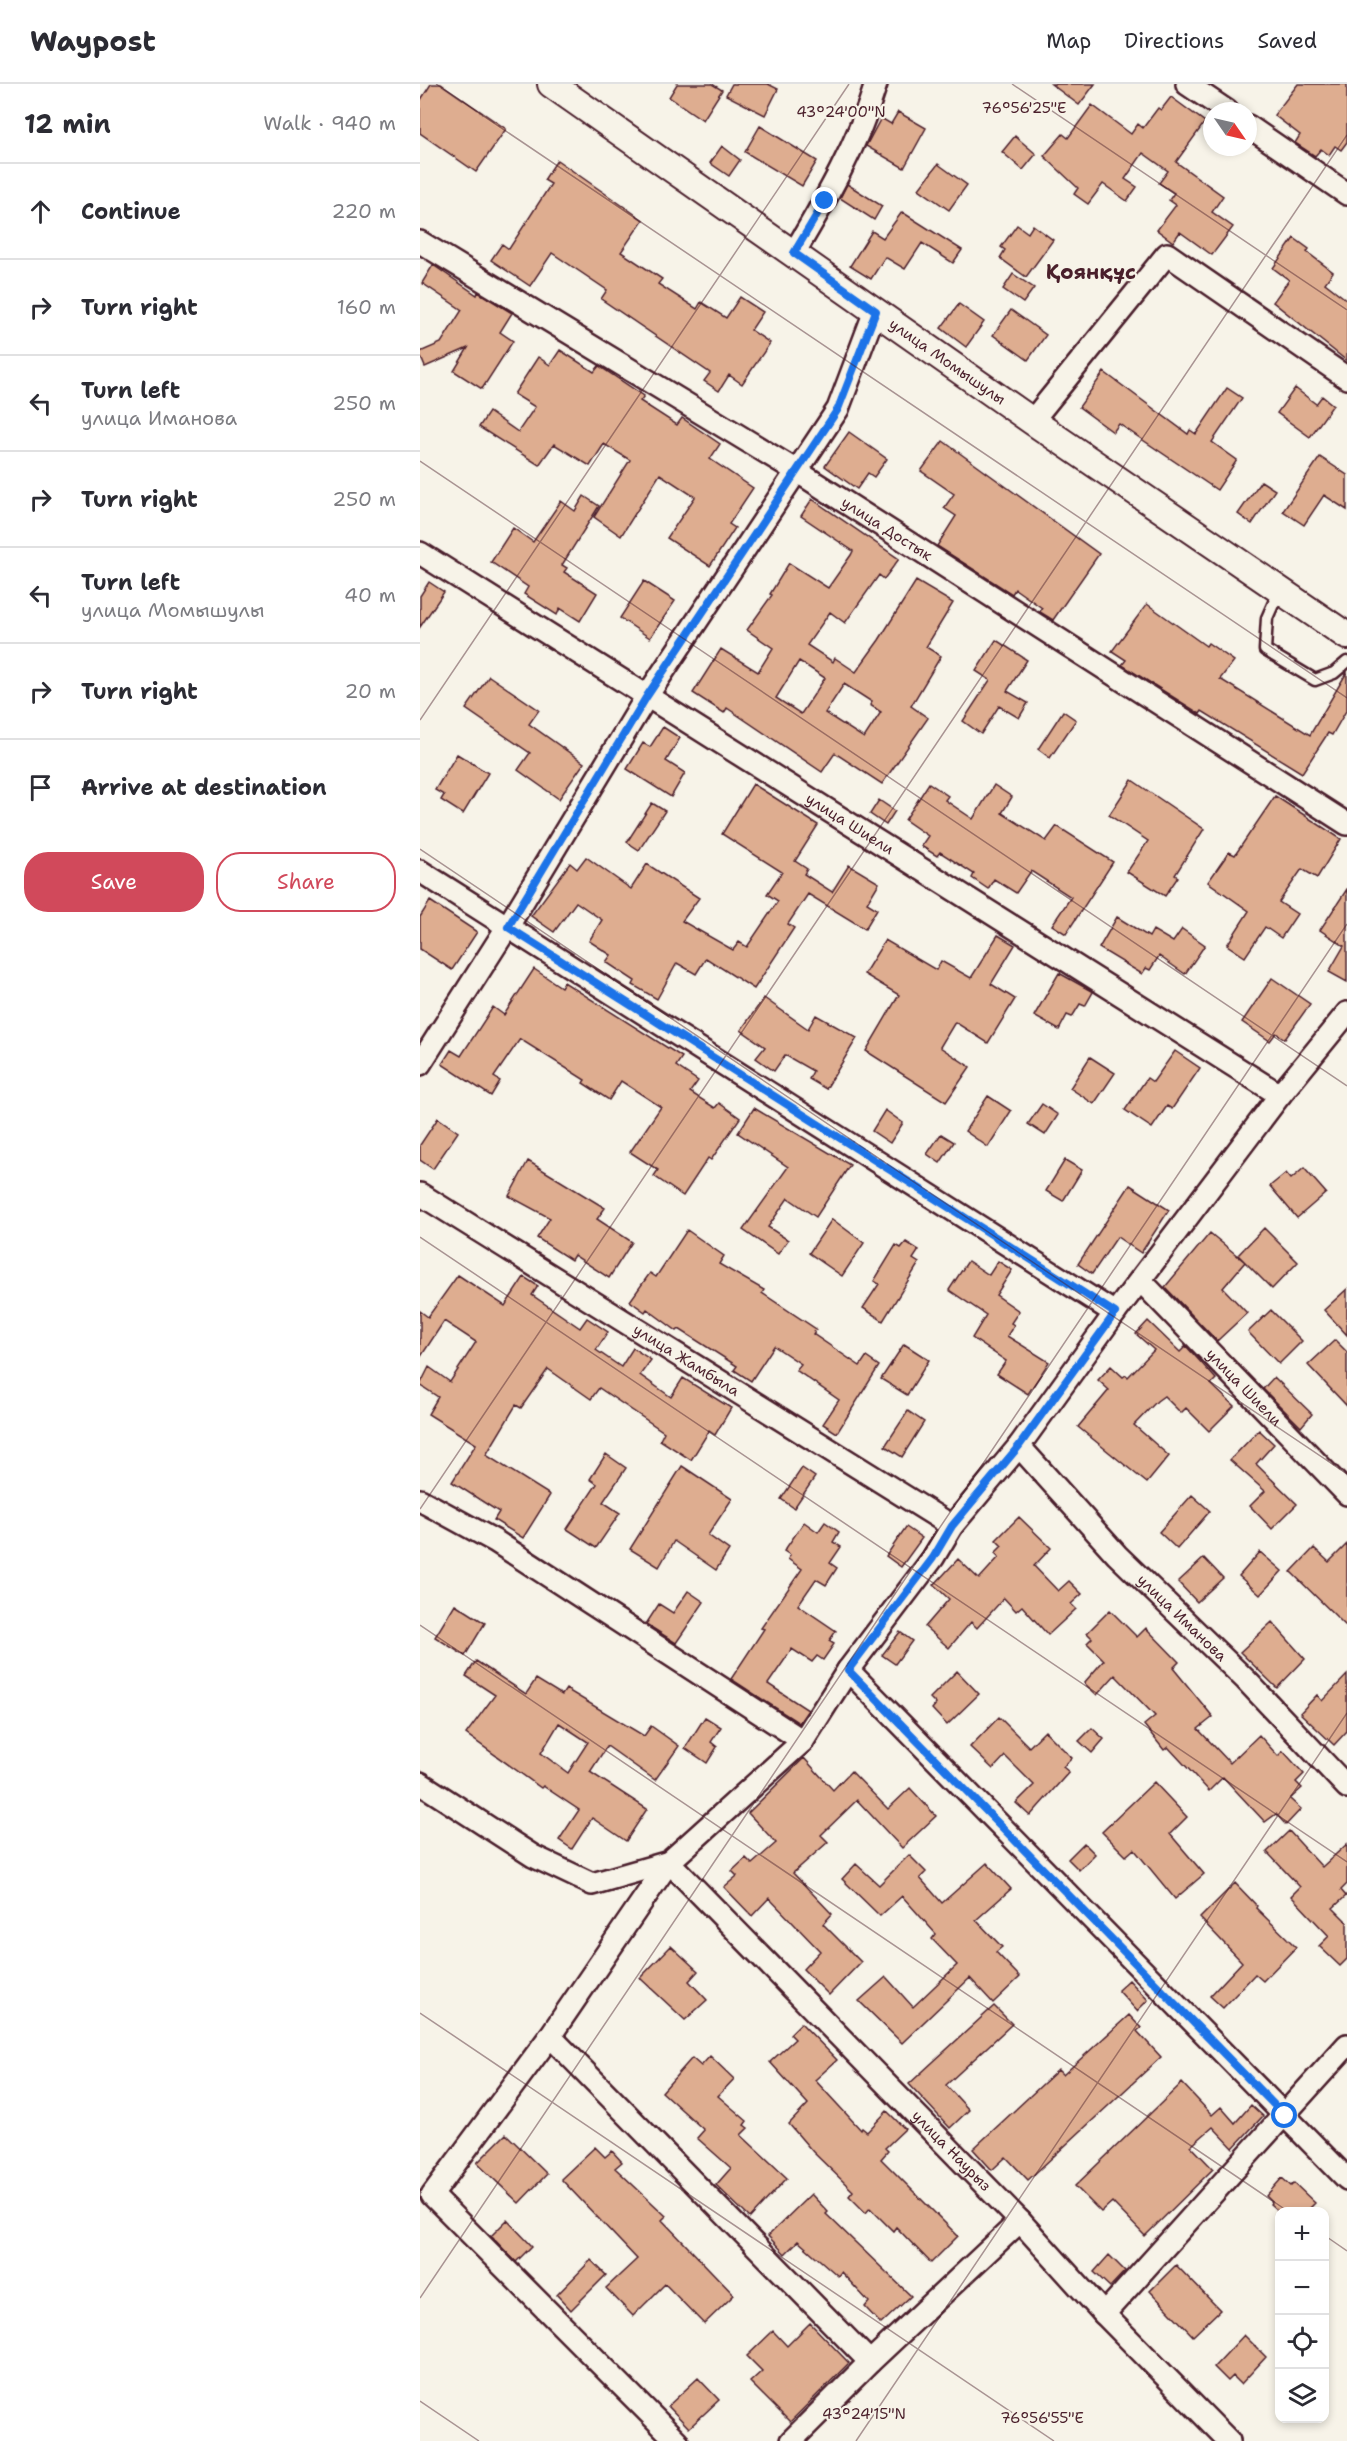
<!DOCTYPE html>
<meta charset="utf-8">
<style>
:root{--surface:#fff;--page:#f2f2f3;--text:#2b2b33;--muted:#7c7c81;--line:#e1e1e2;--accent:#d1495b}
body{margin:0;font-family:"Shantell Sans",sans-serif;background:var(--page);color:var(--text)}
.controls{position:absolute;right:18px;bottom:18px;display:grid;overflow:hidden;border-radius:12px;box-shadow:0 3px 9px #0003}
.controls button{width:54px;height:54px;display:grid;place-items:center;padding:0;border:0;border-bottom:2px solid var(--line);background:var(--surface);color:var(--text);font:30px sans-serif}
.compass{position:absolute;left:783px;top:18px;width:54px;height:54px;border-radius:50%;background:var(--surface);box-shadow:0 3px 9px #0003;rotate:124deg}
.stop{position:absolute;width:18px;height:18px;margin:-14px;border:4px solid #1a73e8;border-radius:50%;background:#fff}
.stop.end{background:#1a73e8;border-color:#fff;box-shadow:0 2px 6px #0008}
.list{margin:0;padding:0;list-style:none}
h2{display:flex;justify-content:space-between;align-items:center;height:78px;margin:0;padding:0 24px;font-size:26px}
h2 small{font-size:20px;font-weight:400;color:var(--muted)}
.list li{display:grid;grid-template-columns:39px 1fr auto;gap:18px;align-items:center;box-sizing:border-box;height:96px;padding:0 24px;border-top:2px solid var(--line)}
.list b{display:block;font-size:22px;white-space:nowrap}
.list p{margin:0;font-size:20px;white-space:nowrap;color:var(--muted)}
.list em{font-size:20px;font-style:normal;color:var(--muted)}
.actions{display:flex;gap:12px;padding:18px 24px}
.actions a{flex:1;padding:14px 0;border:2px solid var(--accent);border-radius:24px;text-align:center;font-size:21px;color:var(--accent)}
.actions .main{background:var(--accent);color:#fff}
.icon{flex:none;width:33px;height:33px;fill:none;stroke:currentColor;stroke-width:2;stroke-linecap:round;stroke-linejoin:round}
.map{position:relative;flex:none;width:927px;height:2357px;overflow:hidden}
header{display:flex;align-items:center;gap:36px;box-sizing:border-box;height:84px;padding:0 30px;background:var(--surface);border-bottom:2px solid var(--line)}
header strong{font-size:28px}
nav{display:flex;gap:33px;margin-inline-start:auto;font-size:21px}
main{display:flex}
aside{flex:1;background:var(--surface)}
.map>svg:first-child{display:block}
</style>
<header>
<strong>Waypost</strong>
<nav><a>Map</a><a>Directions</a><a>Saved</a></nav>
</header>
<main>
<aside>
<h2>12 min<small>Walk · 940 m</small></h2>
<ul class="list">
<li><svg class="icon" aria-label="ahead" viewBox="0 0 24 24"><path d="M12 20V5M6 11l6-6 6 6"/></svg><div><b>Continue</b></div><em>220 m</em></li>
<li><svg class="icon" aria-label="right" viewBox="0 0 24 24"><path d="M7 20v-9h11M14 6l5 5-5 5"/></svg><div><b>Turn right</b></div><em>160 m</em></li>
<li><svg class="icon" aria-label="left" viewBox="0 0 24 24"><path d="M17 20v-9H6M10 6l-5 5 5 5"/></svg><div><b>Turn left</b><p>улица Иманова</p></div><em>250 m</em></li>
<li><svg class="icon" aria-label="right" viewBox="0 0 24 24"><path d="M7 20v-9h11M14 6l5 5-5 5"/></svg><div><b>Turn right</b></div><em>250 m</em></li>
<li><svg class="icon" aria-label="left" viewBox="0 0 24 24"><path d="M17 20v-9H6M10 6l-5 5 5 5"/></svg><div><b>Turn left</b><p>улица Момышулы</p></div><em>40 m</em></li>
<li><svg class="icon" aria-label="right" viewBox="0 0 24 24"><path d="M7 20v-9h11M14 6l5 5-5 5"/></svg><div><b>Turn right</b></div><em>20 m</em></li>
<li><svg class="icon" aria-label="arrive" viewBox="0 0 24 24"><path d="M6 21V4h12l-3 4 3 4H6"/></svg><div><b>Arrive at destination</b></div></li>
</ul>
<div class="actions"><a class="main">Save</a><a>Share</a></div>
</aside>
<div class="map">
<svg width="927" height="2357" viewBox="0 0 927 2357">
<rect width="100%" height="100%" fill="#f7f3e8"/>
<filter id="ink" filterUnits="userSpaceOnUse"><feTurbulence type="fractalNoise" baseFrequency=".0167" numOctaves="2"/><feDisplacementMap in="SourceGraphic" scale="12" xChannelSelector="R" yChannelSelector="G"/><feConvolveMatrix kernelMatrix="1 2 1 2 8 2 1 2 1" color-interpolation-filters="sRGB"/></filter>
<g filter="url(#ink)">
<path fill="#dead90" stroke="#4a1f2b" stroke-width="1.5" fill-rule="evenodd" d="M11,0H21L86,45L56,88L0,49V17Z
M257,0H292L302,6L283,36L249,13Z
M312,0H348L358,5L345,31L306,11Z
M631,0H675L659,21Z
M878,0H927V58L921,66L915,62L909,71L901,65L895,72L875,59L880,51L854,31Z
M751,13L785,38L756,78L803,112L792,128L813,143L792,171L760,148L753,158L737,146L756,121L749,116L754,109L739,99L748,87L723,69L705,95L717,103L707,117L683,100L668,120L654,110L658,104L624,72L643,50L648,54L672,21L711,50L718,40L723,44L738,24L741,26Z
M478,28L506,44L484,84L446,62L461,34L471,40Z
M340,42L397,77L382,102L325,68Z
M595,52L616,70L603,86L582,68Z
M302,62L320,76L309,92L290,79Z
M137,76L223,136L201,168L242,195L238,200L277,225L281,218L306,234L320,213L343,228L331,246L350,259L322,300L309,291L299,307L284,297L290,289L181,215L187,206L132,169L110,202L71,176L82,160L89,165L131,100L124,96Z
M518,80L547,101L529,126L499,105Z
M427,100L462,122L454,136L420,114Z
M482,128L542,166L533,179L502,159L485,185L465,173L451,195L430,182L452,147L463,154Z
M597,141L608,149L613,141L633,156L606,193L580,174L585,166L581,163Z
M874,154L889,165L887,168L913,188L905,199L927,216V277L853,218L869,196L853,184Z
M13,181L57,211L58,208L92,229L80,248L93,257L62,305L34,287L48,264L5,283L0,271V268L21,259L42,226L2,199Z
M593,190L614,204L603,219L583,205Z
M539,220L564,238L546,263L521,244Z
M591,226L626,251L608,276L573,251Z
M140,266L174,288L179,282L224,312L220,317L257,341L262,334L300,360L290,375L333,404L309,440L315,444L290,482L247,454L275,413L240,390L201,452L174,433L210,376L184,360L170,382L134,360L119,381L59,343L69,328L98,348L115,323L94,310L118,273L130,281Z
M684,288L768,350L770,346L776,350L807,304L822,314L792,358L817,376L797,406L699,340L693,348L659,323Z
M875,304L896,320L902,312L913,321L890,353L857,329Z
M429,348L467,375L454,393L448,389L437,405L405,382Z
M523,357L679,470L633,536L620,528L622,524L595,505L592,510L517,462L536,432L524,424L534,410L501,387Z
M900,373L927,391V426L904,411L884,441L863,427Z
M841,397L855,406L832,440L818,430Z
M164,412L179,422L142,481L147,484L144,488L177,509L160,537L140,524L137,531L104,510L108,503L71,478L93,444L113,458L141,417L155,427Z
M392,415L479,475L464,495L459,491L425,539L410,528L387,561L413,578L415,574L436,588L459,556L496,497L533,519L506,563L521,572L491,622L508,634L462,700L415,669L402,688L307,624L304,629L273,609L301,565L338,588L353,564L327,546L352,511L350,510L369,479L408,504L431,471L433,467L381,432ZM379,577L405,594L381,630L356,614ZM424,600L452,618L450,621L461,628L444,654L405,629Z
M224,497L255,517L230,554L200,534Z
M9,498L24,508L0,543V512Z
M727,520L786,562L788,559L814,577L800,595L890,651L927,588V625L912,651L908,649L882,689L782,627L780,630L702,581L706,576L692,567Z
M576,556L607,576L587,607L608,619L599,634L579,622L561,650L543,637L570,596L556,587Z
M69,592L119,626L109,640L164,679L139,715L98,686L110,669L46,625Z
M643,627L656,636L630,674L618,665Z
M243,643L260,654L246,677L265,689L251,713L207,685L223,659L230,663Z
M37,670L68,689L43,730L21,716L24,711L15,706Z
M712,696L784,745L755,791L758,793L745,812L707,788L728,757L689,731Z
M509,699L528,712L525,716L553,735L574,701L592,713L582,729L626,757L637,742L693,778L646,850L632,841L651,813L611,787L596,809L574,795L568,805L552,794L554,790L520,768L517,772L501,762L508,752L485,736Z
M333,700L398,741L375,777L387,785L384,790L412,808L429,781L459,799L447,819L457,825L445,845L388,810L368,840L374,844L334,905L286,874L276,890L257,879L237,915L213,901L215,897L186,878L191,871L169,857L182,836L156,818L134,848L111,832L150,779L157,785L166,773L211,805L227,780L279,814L262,837L313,866L319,858L327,863L358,817L347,810L362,788L302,750Z
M855,712L921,755L897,794L882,785L859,818L877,830L861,854L845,843L825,873L807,861L829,827L788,798L809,768L815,771Z
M459,716L475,727L466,741L450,730Z
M232,719L245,727L219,766L207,758Z
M927,805V898L909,888L924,862L900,846Z
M10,817L57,848L32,886L0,865V833Z
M697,833L729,853L733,846L753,858L762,845L785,861L765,890L739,872L730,886L726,884L722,890L679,864Z
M578,851L595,861L571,900L595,915L568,959L535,938L520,963L550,983L526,1018L446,967L479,911L444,890L465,856L516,886L521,877L551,894Z
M114,885L141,903L144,898L262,973L256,982L278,997L270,1008L295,1024L299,1019L320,1034L291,1076L288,1074L263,1112L234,1092L238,1086L210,1068L241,1023L201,997L189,1016L163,999L165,996L100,955L74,993L80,997L71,1012L22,980L31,966L41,972L73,923L84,931Z
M639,889L673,908L665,922L660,920L652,933L647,931L639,946L614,932Z
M852,894L890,920L865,955L856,949L850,957L822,938Z
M344,914L388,945L396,931L437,954L406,1005L389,995L393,987L365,971L354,987L336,974L345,963L321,946Z
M755,967L780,984L752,1025L747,1022L732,1044L705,1026L727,994L733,998Z
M670,973L695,989L674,1020L650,1004Z
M568,1012L591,1027L568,1063L545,1047Z
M622,1020L638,1031L625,1051L608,1040Z
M334,1024L430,1081L396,1133L368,1114L348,1143L368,1156L358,1170L323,1146L368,1083L318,1049Z
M465,1026L483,1039L470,1059L452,1047Z
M18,1034L38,1048L13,1085L0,1076V1061Z
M521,1050L534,1058L520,1079L507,1070Z
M645,1076L662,1086L643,1117L626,1107Z
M108,1077L185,1124L177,1135L212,1158L189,1194L154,1171L151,1176L117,1154L130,1134L89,1112Z
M884,1084L906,1109L877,1134L850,1102L866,1089L871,1095Z
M710,1101L749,1126L721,1169L697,1153L672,1190L658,1180Z
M412,1135L444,1159L422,1192L389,1169Z
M844,1144L878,1178L852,1205L818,1171Z
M267,1146L304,1172L299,1180L344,1206L342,1209L396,1245L393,1250L440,1282L446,1273L459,1282L417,1349L403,1340L419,1316L376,1286L381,1280L354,1262L331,1297L314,1286L317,1282L259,1245L257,1247L227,1225L225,1228L210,1217L230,1189L236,1193Z
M790,1149L825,1178L803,1204L827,1229L797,1257L745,1203Z
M486,1158L499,1166L493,1175L499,1179L463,1237L443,1224L459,1200L454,1197L476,1161L481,1164Z
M548,1177L569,1191L578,1177L592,1186L576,1211L599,1227L591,1239L594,1241L587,1252L629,1278L608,1310L577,1290L586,1277L552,1254L566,1231L529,1206Z
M38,1191L85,1222L104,1193L118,1202L112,1211L160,1244L167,1234L188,1248L176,1266L201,1283L213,1264L231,1276L220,1291L251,1313L263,1294L311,1324L295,1351L289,1347L271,1376L240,1356L244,1348L179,1304L171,1315L128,1285L101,1324L96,1321L66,1371L130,1411L103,1454L74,1436L79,1428L32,1398L56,1360L8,1330L18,1313L0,1301L9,1283L30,1298L56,1258L24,1237L0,1274V1227L8,1233Z
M927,1205V1251L904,1226Z
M851,1226L882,1257L859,1280L828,1248Z
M728,1237L760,1268L766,1262L796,1295L791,1300L814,1322L789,1347L766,1324L761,1329L744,1312L737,1317L714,1341L749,1372L727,1399L658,1343L689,1306L678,1296L691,1282L703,1293L706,1291L708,1293L734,1266L716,1250Z
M915,1256L927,1268V1322L888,1281Z
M484,1260L509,1276L487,1311L461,1295Z
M854,1293L892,1330L881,1343L843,1305Z
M488,1327L504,1338L482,1373L465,1362Z
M839,1346L854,1360L836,1380L877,1420L852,1445L830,1422L845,1407L810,1376Z
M186,1370L206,1384L183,1418L200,1429L176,1464L147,1445L177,1400L170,1395Z
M262,1382L312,1415L288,1451L309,1466L296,1486L254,1457L239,1483L210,1465Z
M382,1384L395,1393L374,1424L361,1415Z
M772,1411L790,1427L757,1465L739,1448Z
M599,1433L631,1464L614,1482L638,1507L649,1497L662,1510L651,1520L656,1525L628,1551L602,1522L596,1527L584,1514L557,1544L551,1538L529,1564L505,1543L529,1515L514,1501L538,1475L559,1495L579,1473L575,1469L582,1462L576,1456Z
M384,1438L398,1448L405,1438L419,1448L413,1458L421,1463L410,1479L417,1484L406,1501L396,1495L378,1521L416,1547L409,1557L414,1560L403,1576L397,1572L392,1578L372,1565L348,1600L388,1626L379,1639L311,1595L344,1545L341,1544L382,1485L368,1475L370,1471L364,1467Z
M486,1443L502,1454L481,1483L466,1472Z
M927,1460V1543L871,1488L894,1464L909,1478Z
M840,1468L862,1487L840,1511L819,1492Z
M784,1474L803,1494L777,1518L758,1498Z
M268,1507L284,1518L256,1559L226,1540L239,1520L253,1529Z
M35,1520L65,1539L45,1572L15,1553Z
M690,1526L717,1553L726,1544L759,1578L753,1584L793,1633L778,1645L810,1679L839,1651L858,1672L863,1667L884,1690L876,1698L882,1704L870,1715L881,1725L866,1741L856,1730L845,1738L803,1693L789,1707L748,1663L744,1666L724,1641L735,1632L695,1591L677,1611L664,1599L684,1576L667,1559L672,1554L667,1549Z
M852,1538L885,1575L857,1604L820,1568Z
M480,1548L492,1557L475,1580L462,1571Z
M56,1577L106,1610L116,1595L142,1611L146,1605L224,1652L231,1642L259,1662L235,1696L187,1662L170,1688L227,1725L206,1757L172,1734L152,1765L139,1756L159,1726L123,1702L121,1704L46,1650L75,1611L46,1592ZM139,1639L168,1658L148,1689L121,1669Z
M537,1587L559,1610L527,1641L512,1625L516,1620L510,1614Z
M927,1591V1647L914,1661L880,1629L897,1611L902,1617Z
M285,1633L301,1643L291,1658L297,1663L287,1679L265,1664Z
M579,1633L609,1663L625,1647L652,1674L643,1683L649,1688L610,1732L596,1719L614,1701L585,1672L573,1685L550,1663Z
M672,1644L684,1655L672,1669L659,1657Z
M384,1674L413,1706L431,1687L468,1725L490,1704L516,1732L482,1764L437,1716L401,1751L408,1758L373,1789L412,1830L403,1840L441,1878L409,1911L383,1885L400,1867L349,1814L332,1832L304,1803L317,1792L312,1787L326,1774L332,1780L356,1759L328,1729Z
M734,1698L767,1733L750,1750L784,1790L755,1815L714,1765L706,1772L682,1748Z
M869,1747L902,1783L927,1760V1800L921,1806L926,1812L913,1824L927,1838V1875L920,1882L899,1862L909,1852L871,1812L880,1803L847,1768Z
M664,1759L675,1770L659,1786L648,1775Z
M489,1771L506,1788L500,1794L522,1819L567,1779L591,1805L556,1836L582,1863L576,1868L600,1893L573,1919L550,1894L482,1959L439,1917L466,1893L493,1923L537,1881L512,1855L516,1850L482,1812L460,1832L422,1795L436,1780L459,1801Z
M815,1799L837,1822L836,1824L876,1863L843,1897L835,1890L803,1924L790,1912L822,1878L780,1834Z
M251,1862L278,1887L269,1897L287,1916L265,1936L220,1894Z
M709,1896L728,1916L717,1927L698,1906Z
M574,1922L592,1940L526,2001L549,2026L530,2044L489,2000Z
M709,1931L721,1944L717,1947L741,1973L608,2096L586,2073L572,2086L553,2065L638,1986L643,1991Z
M381,1939L417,1976L395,1996L441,2046L442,2044L447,2048L467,2027L485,2045L465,2064L468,2067L461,2075L538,2152L511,2179L476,2143L473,2147L450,2124L446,2129L429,2112L433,2107L393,2068L369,2040L388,2020L350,1978L375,1955L370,1950Z
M290,1972L314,1995L298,2012L327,2037L324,2041L328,2044L321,2051L367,2094L330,2134L296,2101L311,2084L277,2054L284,2046L242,2008L272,1974L281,1982Z
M762,1999L792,2031L801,2023L815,2039L831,2021L843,2032L813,2064L793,2043L771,2062L793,2085L725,2152L692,2118L681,2128L655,2102Z
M86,2050L127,2090L99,2119L57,2079Z
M175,2063L185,2073L192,2067L202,2078L195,2084L246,2132L242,2136L314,2211L284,2240L245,2200L213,2232L186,2204L217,2175L141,2095Z
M862,2094L871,2102L874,2099L895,2119L887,2127H858L850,2120L852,2118L846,2112Z
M391,2110L408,2128L406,2130L491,2212L461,2240L445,2223L449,2218L421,2188L418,2192L378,2157L365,2170L348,2152Z
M87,2136L112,2162L96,2178L71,2152Z
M689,2171L705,2187L690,2203L674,2188Z
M171,2176L186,2191L151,2226L137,2211Z
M756,2181L800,2226L773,2252L730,2207Z
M390,2239L429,2279L370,2338L330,2298L342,2287L327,2272L353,2247L367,2262Z
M824,2251L846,2273L821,2300L813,2292L808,2297L794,2283Z
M278,2294L299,2316L269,2344L248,2322Z"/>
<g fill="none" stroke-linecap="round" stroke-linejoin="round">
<defs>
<path id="service" d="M859,507L847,534L845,566L895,596L914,589L927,578"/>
<g id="minor">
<path d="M767,0L807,27"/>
<path d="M828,42L927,110"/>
<path id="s1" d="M0,158L375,386L927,740"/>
<path d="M374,169C406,115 438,60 456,0"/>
<path d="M612,337L747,170L927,294"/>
<path id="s2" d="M0,469L860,1011"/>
<path d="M0,787L695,1229"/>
<path d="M0,980L88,842L227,612L418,325L455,227"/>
<path id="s3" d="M0,1110L532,1442"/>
<path id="s4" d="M721,1197L927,1410"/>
<path id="s5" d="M599,1362L697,1471L826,1596L927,1703"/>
<path d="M0,1416L75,1457L383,1657"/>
<path d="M428,1586L927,2095"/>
<path d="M0,1699L113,1772L172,1800L249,1778"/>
<path id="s6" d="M249,1778L600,2137L684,2230L809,2357"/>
<path d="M130,1952L450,2278"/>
<path d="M684,2230L927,1961"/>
<path d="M257,2357L12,2111L130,1952L249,1778L383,1657L428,1586L513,1474L532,1442L599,1362L695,1229L860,1011L927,929"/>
<path d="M371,2357L450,2278L600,2137"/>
</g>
<g id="tertiary">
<path id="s7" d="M131,0L612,337L927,552"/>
</g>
</defs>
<use href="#service" stroke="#4a1f2b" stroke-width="15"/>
<use href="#minor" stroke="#4a1f2b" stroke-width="26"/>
<use href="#tertiary" stroke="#4a1f2b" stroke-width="30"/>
<use href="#service" stroke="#f7f3e8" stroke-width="10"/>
<use href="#minor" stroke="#f7f3e8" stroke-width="21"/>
<use href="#tertiary" stroke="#f7f3e8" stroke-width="26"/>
</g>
</g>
<g fill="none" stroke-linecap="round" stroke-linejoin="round" filter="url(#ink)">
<path stroke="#1a73e8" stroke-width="8" d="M405,117L374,169L456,227L418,325L227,612L88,843L695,1229L599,1362L532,1442L513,1474L428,1586L865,2032"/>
</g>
<path fill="none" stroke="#4a1f2b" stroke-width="1.5" stroke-opacity="0.45" d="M16,0L927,614M592,0L927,226M0,377L927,1002M0,636L429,0M0,765L927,1390M0,1153L927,1778M0,1425L927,51M0,1541L869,2128M0,1929L634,2357M904,2151L927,2167M0,2214L927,840M0,2317L59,2357M436,2357L927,1629"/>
<g text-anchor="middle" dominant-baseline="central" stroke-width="4.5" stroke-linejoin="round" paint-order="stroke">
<g font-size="15" fill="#4a1f2b" stroke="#f7f3e8">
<text stroke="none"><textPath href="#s7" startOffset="484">улица Момышулы</textPath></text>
<text stroke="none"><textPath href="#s1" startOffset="548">улица Достык</textPath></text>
<text stroke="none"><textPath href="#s2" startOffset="508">улица Шиели</textPath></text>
<text stroke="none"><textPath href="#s3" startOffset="314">улица Жамбыла</textPath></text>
<text stroke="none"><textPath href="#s4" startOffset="148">улица Шиели</textPath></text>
<text stroke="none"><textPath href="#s5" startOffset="237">улица Иманова</textPath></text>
<text stroke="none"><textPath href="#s6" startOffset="404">улица Наурыз</textPath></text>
</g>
<g font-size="21" font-weight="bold" fill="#4a1f2b" stroke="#f7f3e8">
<text x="671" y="188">Қоянқұс</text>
</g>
</g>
<g font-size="15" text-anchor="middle" fill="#4a1f2b" stroke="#f7f3e8" stroke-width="4.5" stroke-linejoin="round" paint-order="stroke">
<text x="604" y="29">76°56'25"E</text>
<text x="421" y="33">43°24'00"N</text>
<text x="444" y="2335">43°24'15"N</text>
<text x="622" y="2339">76°56'55"E</text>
</g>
</svg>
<div class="controls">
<button>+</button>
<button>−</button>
<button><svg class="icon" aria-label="locate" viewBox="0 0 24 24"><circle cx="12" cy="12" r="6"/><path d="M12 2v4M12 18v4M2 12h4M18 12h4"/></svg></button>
<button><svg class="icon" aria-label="layers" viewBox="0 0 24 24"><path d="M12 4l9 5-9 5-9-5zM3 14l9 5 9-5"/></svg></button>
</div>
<svg class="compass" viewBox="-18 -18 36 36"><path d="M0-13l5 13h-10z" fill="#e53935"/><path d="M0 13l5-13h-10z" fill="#7c7c81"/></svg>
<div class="stop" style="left:865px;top:2032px"></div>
<div class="stop end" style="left:405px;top:117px"></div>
</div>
</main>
